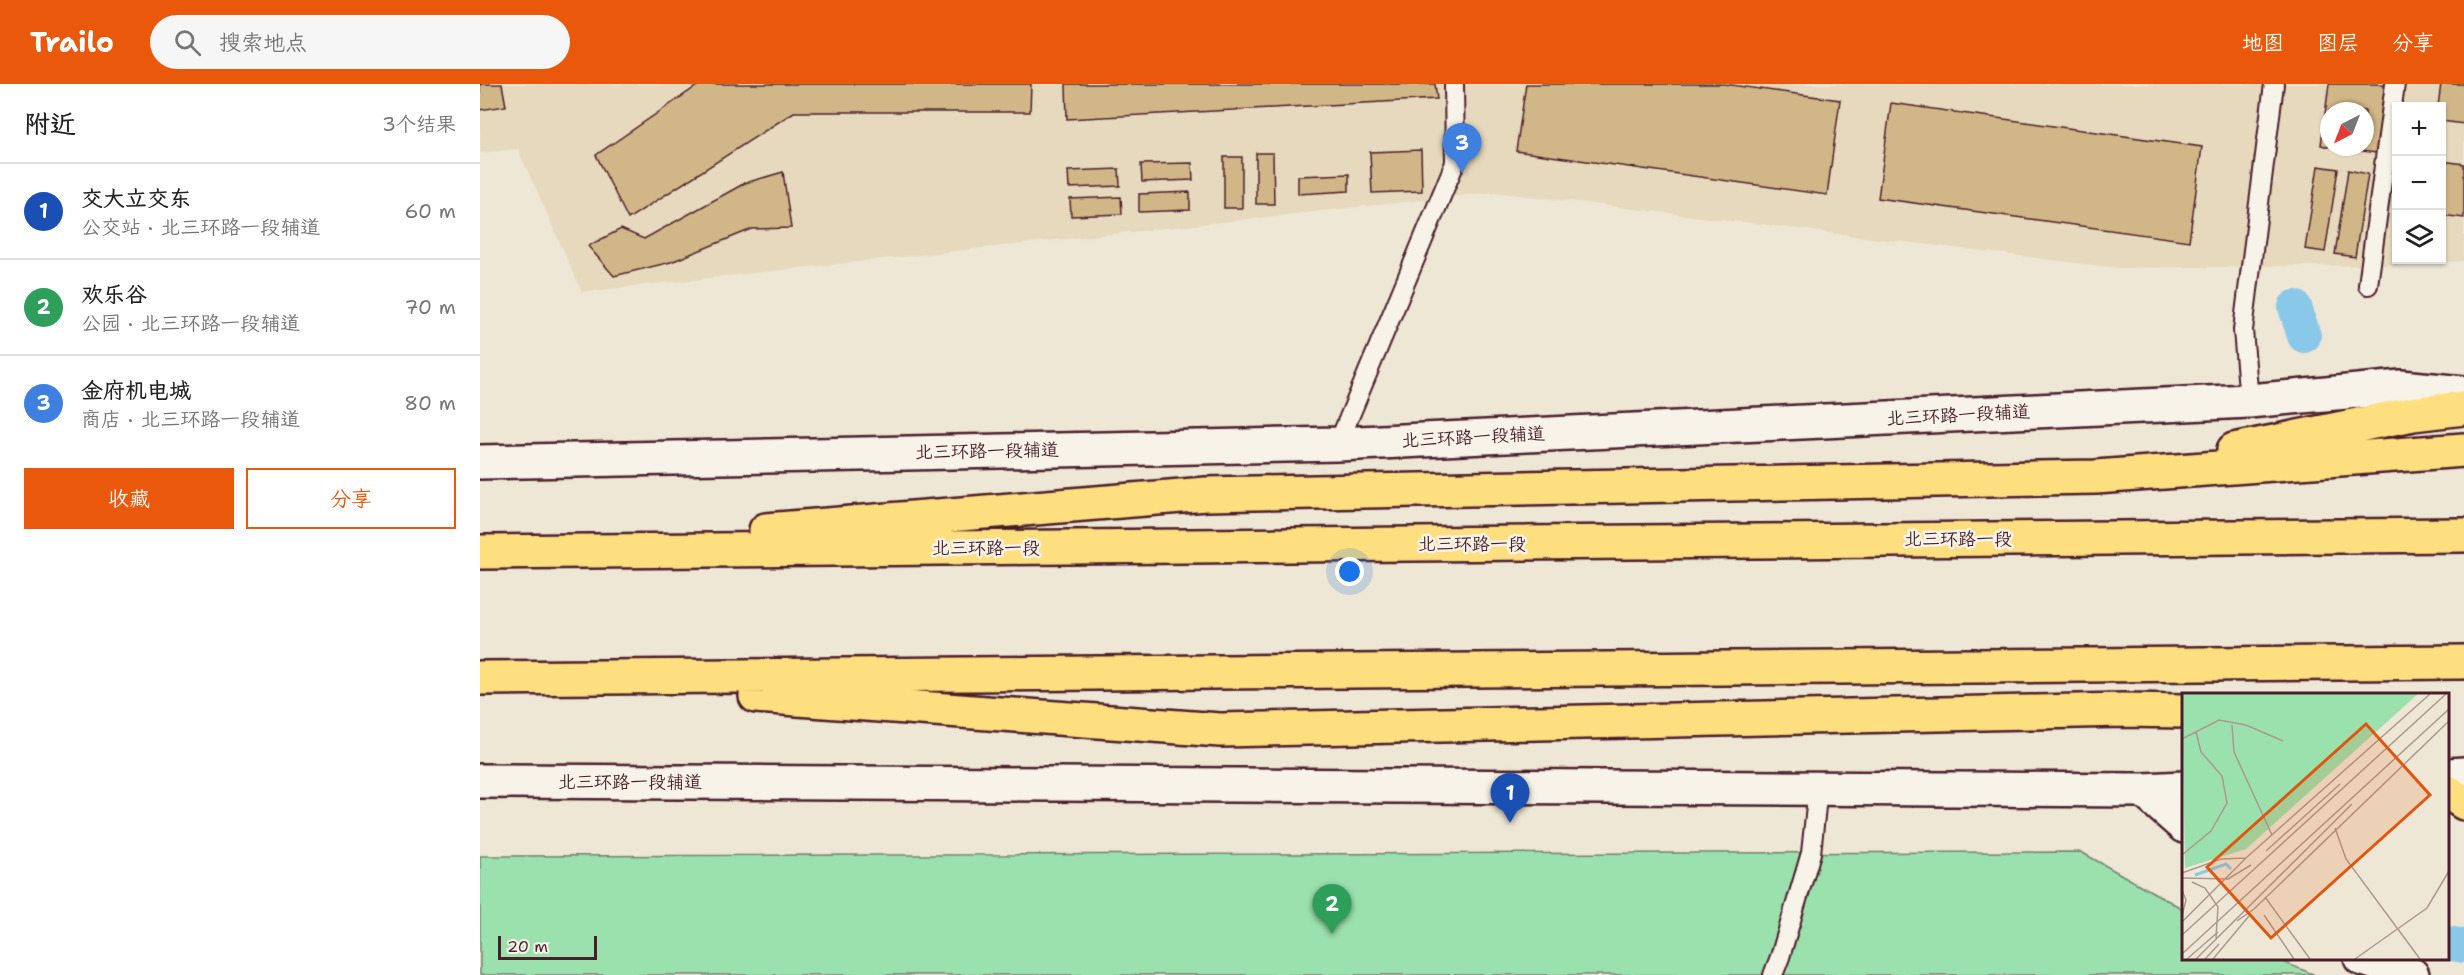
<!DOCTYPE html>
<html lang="zh">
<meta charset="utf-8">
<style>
:root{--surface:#fff;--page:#f6f6f6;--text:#222;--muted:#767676;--line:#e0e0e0;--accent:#ea580c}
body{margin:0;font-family:"Shantell Sans","LXGW WenKai TC",sans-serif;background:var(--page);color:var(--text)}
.controls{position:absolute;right:18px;top:18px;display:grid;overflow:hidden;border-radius:0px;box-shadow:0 2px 4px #0004}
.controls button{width:54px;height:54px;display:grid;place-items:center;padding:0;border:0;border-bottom:2px solid var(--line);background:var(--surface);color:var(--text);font:30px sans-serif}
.compass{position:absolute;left:1840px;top:18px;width:54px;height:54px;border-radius:50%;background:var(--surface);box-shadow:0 2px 4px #0004;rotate:222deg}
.scale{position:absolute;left:18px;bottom:15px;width:99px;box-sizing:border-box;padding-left:6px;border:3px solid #4a1f2b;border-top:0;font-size:16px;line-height:21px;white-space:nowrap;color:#4a1f2b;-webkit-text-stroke:4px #f7f3e8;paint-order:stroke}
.you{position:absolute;left:870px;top:488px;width:21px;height:21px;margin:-15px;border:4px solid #fff;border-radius:50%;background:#1a73e8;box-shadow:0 0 0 9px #1a73e833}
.badge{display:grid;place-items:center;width:39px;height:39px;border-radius:50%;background:var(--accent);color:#fff;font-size:20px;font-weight:700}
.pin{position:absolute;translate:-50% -50px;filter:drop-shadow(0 2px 3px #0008)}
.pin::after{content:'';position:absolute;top:32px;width:21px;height:18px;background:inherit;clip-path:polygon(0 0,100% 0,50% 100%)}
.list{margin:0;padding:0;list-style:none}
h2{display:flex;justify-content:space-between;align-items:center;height:78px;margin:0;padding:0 24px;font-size:26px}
h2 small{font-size:20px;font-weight:400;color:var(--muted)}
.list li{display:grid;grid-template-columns:39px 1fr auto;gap:18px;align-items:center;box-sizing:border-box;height:96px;padding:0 24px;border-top:2px solid var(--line)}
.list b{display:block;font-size:22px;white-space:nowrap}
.list p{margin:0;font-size:20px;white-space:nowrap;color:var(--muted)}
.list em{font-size:20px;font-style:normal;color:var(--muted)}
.actions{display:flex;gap:12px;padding:18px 24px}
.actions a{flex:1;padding:14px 0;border:2px solid var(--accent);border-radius:0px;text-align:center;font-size:21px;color:var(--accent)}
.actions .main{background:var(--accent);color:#fff}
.icon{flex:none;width:33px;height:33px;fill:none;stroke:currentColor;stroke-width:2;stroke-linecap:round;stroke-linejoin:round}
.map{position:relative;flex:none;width:1984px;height:891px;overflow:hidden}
header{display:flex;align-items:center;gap:36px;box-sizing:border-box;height:84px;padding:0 30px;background:var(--accent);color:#fff}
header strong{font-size:28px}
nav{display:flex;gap:33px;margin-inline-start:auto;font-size:21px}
.search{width:420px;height:54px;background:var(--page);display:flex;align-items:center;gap:15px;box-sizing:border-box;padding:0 21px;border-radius:33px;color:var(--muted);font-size:22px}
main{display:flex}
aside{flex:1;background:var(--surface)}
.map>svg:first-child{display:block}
</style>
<header>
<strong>Trailo</strong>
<div class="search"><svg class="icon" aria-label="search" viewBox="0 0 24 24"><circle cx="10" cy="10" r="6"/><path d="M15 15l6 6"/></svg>搜索地点</div>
<nav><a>地图</a><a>图层</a><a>分享</a></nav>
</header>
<main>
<aside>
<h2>附近<small>3个结果</small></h2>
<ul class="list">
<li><span class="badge" style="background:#1a4fb4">1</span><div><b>交大立交东</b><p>公交站 · 北三环路一段辅道</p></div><em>60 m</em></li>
<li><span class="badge" style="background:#2e9e5b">2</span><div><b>欢乐谷</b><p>公园 · 北三环路一段辅道</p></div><em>70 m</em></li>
<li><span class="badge" style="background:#3f7fe0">3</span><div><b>金府机电城</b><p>商店 · 北三环路一段辅道</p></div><em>80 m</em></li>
</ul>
<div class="actions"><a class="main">收藏</a><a>分享</a></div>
</aside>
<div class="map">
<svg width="1984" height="891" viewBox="0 0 1984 891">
<rect width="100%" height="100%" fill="#efe7d5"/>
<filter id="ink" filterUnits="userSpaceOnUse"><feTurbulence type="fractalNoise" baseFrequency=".0167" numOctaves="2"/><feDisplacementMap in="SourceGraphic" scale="12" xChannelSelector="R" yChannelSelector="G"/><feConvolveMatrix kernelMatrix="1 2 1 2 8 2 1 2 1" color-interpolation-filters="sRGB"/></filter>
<g filter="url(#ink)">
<path fill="#e6d9be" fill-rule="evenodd" d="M0,0H1984V177L1914,181L1638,184L1015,108L102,208L38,65L0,69ZM1916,22H1962V176H1916ZM1849,27H1885V63H1849Z"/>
<path fill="#9be1ae" stroke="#72806c" stroke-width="1.5" d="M1601,768L1703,825L1704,874L1796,875L1835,891H0V772Z"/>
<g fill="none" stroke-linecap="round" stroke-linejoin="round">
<path stroke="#8ac8ea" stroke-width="34" d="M1815,223L1824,252
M1968,859L1984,862"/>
</g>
<path fill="#d1b787" stroke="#4a1f2b" stroke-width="1.5" d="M0,0H22L26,22L0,26Z
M220,0H551L550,28H314L148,135L116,71Z
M586,0H955L957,15L587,35Z
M1046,0H1244L1360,16L1347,111L1036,67Z
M1849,0H1905L1896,69L1852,63H1885V27H1849V63L1841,61Z
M1961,0H1984V40L1962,37V22H1958Z
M1411,19L1722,63L1709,157L1398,114Z
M941,66L942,107L892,109L890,68Z
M776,69H793L794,120H776Z
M744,73H762V124H744Z
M1962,77L1984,80V134L1962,131Z
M712,79L713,96L662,98L661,80Z
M1838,82L1858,85L1845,168L1825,165Z
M639,85L640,102L589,104L588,87Z
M1868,86L1888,90L1875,173L1855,170Z
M303,88L311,144L272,145L191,178L134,192L108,162L141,145L164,155L265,99Z
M869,90V107L818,110V92Z
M710,108V126L659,128V110Z
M641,113L642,130L591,132L590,115Z"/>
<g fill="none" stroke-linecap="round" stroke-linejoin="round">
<defs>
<path id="lane" d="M1888,201L1915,0
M1769,317L1763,246L1794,0
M858,360L975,79L974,0
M1293,891L1300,873L1331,769L1338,704"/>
<path id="secondary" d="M0,378L858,360L1769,317L1921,303L1984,309
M1968,691L1984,690
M0,697L1663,706L1704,704
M1663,706L1704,742
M1881,874L1932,891"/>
<path id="highway" d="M1754,366L1933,330L1984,324
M286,446L726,410L1616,393L1984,366
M0,468L1984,451
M0,594L1984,578
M276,612L740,646L1643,626L1704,627
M1968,708L1984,719"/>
</defs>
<use href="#lane" stroke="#4a1f2b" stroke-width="22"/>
<use href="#secondary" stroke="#4a1f2b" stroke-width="38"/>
<use href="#highway" stroke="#4a1f2b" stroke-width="38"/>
<use href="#lane" stroke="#f7f3e8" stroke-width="18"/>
<use href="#secondary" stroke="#f7f3e8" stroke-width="33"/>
<use href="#highway" stroke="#fedf80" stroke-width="33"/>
</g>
</g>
<g text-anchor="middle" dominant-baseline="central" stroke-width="5" stroke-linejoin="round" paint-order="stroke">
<g font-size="18" fill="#4a1f2b" stroke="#f7f3e8">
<text transform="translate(1478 331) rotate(-3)">北三环路一段辅道</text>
<text transform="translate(993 353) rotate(-3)">北三环路一段辅道</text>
<text transform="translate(507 367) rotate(-1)">北三环路一段辅道</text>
<text x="1478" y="455">北三环路一段</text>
<text x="992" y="460">北三环路一段</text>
<text x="506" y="464">北三环路一段</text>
<text x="150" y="698">北三环路一段辅道</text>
</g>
</g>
<g transform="translate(1702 609)">
<rect width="267" height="267" fill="#efe7d5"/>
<path d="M0,1H236L64,156L3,175Z" fill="#9be1ae"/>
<path fill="none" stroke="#8ac8ea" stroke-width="3" d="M13,182L44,171L49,176"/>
<path fill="none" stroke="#ad9791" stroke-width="1.5" d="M50,32L52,59L90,142M0,46L37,27L64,32L101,48M153,135L164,166L238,266M84,158L158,91M0,162L29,138L45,110L40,83L19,59L14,39M0,180L39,166L64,165M0,185L46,186L69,172M10,189L23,195L36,214L34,245M0,197L4,207L0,223M83,204L128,266M82,222L112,266M55,228L72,216L267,28M0,229L64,165L248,1M0,242L264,1M0,261L267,16M5,266L36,239M14,266L170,111M23,266L37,251M31,266L67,223M173,266L245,215L267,178"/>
<path fill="#e0560e" fill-opacity="0.15" stroke="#e0560e" stroke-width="3" d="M184,31L248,102L89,245L25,174Z"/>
<rect width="267" height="267" fill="none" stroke="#4a1f2b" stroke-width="3"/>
</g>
</svg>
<div class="controls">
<button>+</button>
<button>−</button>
<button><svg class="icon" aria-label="layers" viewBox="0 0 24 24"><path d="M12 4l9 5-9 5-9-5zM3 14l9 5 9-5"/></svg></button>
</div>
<svg class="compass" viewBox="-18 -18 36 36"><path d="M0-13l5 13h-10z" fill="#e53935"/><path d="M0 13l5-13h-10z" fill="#767676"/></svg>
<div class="scale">20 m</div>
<div class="you"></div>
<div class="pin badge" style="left:1030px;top:739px;background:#1a4fb4">1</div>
<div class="pin badge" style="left:852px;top:850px;background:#2e9e5b">2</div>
<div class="pin badge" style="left:982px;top:89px;background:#3f7fe0">3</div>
</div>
</main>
